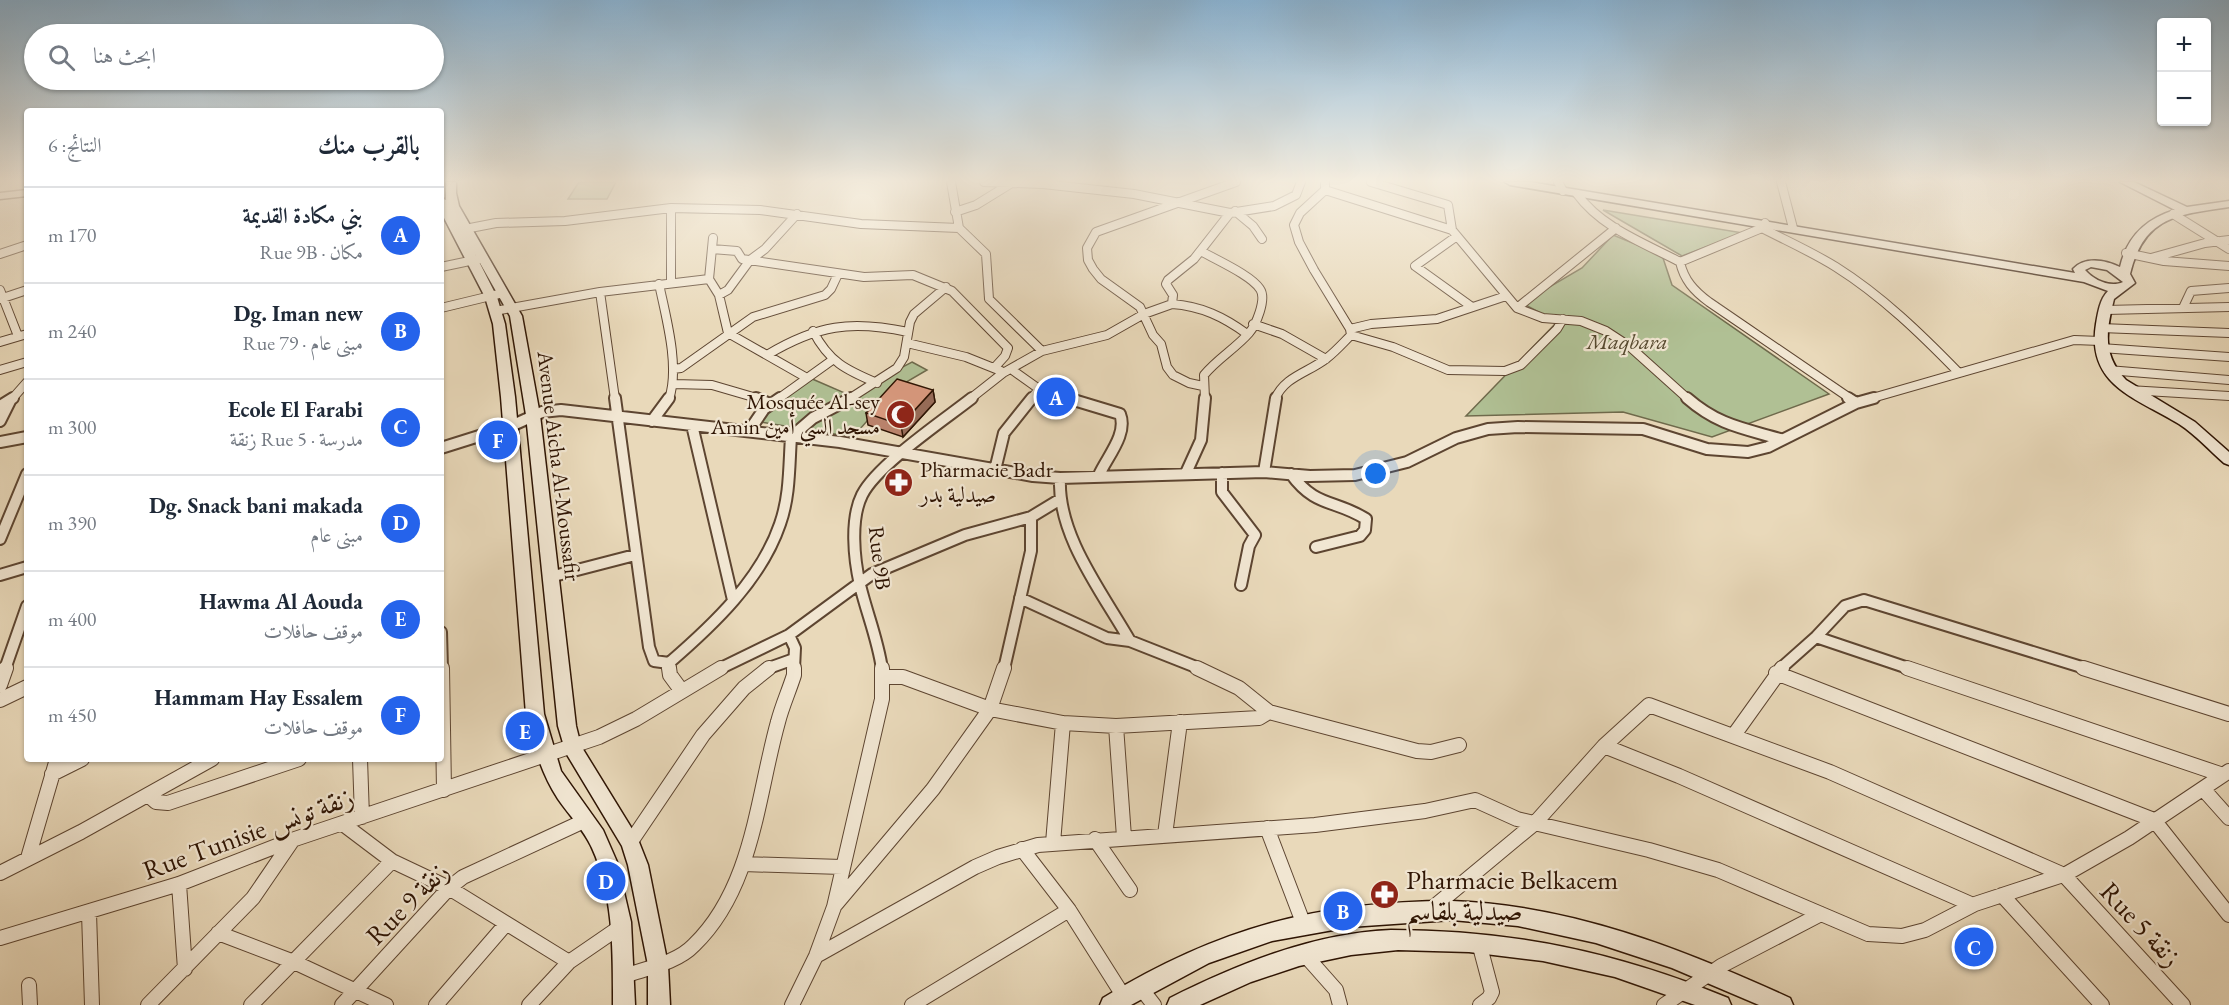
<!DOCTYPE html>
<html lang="ar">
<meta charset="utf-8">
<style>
:root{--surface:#fff;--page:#f2f2f3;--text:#1f2937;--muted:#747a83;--line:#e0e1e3;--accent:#2563eb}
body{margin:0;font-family:"EB Garamond",Amiri,serif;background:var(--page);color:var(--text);direction:rtl}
.controls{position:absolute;right:18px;top:18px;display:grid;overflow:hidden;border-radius:6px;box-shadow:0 2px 4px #0004}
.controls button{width:54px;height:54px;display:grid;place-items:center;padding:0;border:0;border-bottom:2px solid var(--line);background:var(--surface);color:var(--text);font:30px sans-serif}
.you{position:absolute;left:1376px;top:474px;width:21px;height:21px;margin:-15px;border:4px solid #fff;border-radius:50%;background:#1a73e8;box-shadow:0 0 0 9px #1a73e833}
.badge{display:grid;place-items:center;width:39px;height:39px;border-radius:50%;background:var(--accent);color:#fff;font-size:20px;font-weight:700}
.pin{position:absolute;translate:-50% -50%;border:3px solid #fff;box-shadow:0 2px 6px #0006}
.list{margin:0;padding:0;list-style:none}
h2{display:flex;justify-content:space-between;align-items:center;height:78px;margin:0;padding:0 24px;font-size:26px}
h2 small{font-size:20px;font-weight:400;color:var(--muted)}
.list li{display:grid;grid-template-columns:39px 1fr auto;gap:18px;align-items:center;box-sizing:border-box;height:96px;padding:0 24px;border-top:2px solid var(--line)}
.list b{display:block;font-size:22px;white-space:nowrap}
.list p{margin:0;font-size:20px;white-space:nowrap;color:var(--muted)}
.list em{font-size:20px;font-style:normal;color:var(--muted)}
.icon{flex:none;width:33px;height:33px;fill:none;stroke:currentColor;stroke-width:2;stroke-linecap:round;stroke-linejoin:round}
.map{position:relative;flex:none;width:2229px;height:1005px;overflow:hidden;direction:ltr}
.search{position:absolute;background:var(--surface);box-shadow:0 2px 4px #0004;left:24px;top:24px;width:420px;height:66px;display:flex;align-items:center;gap:15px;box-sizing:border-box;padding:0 21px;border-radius:33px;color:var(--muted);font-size:22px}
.panel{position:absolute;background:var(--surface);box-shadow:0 2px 4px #0004;left:24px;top:108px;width:420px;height:654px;border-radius:6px;direction:rtl}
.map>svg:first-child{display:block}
</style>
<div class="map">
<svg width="2229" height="1005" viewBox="0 0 2229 1005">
<rect width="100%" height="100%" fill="#e9d9ba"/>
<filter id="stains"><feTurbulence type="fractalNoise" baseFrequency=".00333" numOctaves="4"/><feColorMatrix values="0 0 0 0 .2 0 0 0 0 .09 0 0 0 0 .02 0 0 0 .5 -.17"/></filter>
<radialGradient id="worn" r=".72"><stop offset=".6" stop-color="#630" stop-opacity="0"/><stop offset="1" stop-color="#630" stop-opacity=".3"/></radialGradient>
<path fill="#b0c094" stroke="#6f6a4c" stroke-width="1.5" d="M579,182H616L607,199H568Z
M1603,210L1743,233L1682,256Z
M1613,235L1662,255L1672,285L1829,394L1712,437L1623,412L1466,416L1557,322L1522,303L1582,268Z
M912,362L927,370L896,388L853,437L754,421L803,375L849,395Z"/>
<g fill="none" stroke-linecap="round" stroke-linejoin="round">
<defs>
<path id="street-far2" d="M951,182L959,228L986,254L989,299L1042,351
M984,182L1043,184L1134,194L1230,213
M1371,182L1448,205L1452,230
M1558,182L1563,191
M1781,182L1793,228
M1325,190L1452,230L1517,308L1543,318L1581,321L1606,331L1629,346L1688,399
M1577,194C1602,228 1644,243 1680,262
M671,208V282
M1235,211L1253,226L1262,239
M955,212L976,205L1010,184
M2173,214L2229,249
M1765,223L1762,228L1680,262C1684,280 1694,291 1709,302L1851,399
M1762,228C1787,241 1812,252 1836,267C1882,296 1921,334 1959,373
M465,229L496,223L565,221L671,208L760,210L861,224L959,228
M1457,236L1415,266L1472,307
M713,238L709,279L719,295L728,333L807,378
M712,249L737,251L742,259L864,277L913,275L952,291L1008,348L1005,356L995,367
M1201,251C1216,260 1251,275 1260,289C1267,299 1256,325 1249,333C1236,348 1217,359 1204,375L1205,399
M2126,253L2164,261L2229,266
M0,254L27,245
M2151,258L2205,243L2229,240
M441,267L479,259
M659,284C666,317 680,367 669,399
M0,290L18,336
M600,292L615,399
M719,295L728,290L750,260L765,249L797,214
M0,299L27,290
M1172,304C1201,306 1224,317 1247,334
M441,308L503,293
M1517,308L1616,228
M2183,308L2191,291L2229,288
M2106,310L2229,307
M495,311L600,292L709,279
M1253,324L1282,334L1326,359
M2101,328L2229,333
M1350,329L1371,324L1437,319L1506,296
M813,331C829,362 846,370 877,383
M1351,335L1393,347L1448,370L1505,371L1521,365L1557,329L1563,319
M0,342L27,334
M907,343L966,357L1001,371
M2101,348L2229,357
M767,355C817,325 851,320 908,332
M673,369L681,368L753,317L825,295L831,289L838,274
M1011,369L1039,389L1072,399
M0,370L27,362
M2108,370L2229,380
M674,384L712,385L760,399
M1203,386L1189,383L1173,375L1167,367L1161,344L1153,335L1140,307L1101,279L1093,269L1088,260L1087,248L1096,232L1236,182
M2129,390L2229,396
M12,399L27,382
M778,399L831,361
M849,399L897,368L904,357L910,322L914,314L946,287
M970,399L1003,373L1042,351L1107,335L1144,314L1172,304L1173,295L1166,284L1168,280L1194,259L1230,213L1274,206L1296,195L1301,182
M1031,399L1039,389
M1275,399C1285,376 1308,373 1327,358C1335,352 1343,343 1351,335L1350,329L1314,270L1299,242L1294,225L1300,213L1325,190V182
M1869,399L2074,340L2100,341"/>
<path id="street-far1" d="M615,398L649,647L654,661L669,663
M756,398L770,404
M1067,398L1120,414C1128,434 1107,457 1099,475
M1687,398C1718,425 1742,428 1780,439
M1848,398L1856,403
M0,406L13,398
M0,421L10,401
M652,421L669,398
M692,425L733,600
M749,431L764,409L780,398
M0,442L27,437
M441,448L511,426L542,412L561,410L840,442L1033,476L1060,478L1264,472L1310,476L1355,475L1407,462L1456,438L1488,429L1518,427L1643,429L1707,449L1748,452L1768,447L1856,403L1874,398
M995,470L1004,433L1032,398
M1264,472L1276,398
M1186,473L1201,440L1205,398
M1222,473V492L1255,535L1249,546L1241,585
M1291,474C1316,508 1334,499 1366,519L1365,530L1360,536L1316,547
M1060,478C1057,535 1102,592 1130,641
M0,539L27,474
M0,575L27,567
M550,577L635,555
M1020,598L1107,638L1130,641L1201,669
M441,632L442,669
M789,635L795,648L794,669
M1816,637L1911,669
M5,669L27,606
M670,669L669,663C713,625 761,580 780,524C790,496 789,466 791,437L813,418L851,398
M719,669L789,635L872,574L965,535L1031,517L1059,500
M766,669L794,659
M882,669C878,640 867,614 860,585C854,559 850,519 862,495C877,465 944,420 972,398
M1004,669L1031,551V517
M1780,669L1816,637L1845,606L1864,600L2088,669"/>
<path id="street" d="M442,668L444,790
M669,668L670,675L681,690
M1197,668L1239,688L1269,712
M1907,668L2223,775
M2083,668L2229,714
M1776,673L2154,820L2229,915
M883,677H903L990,709L1063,723L1116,726L1259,718L1269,712L1417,751L1431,752L1459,745
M0,685L6,668
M0,700L27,687
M1116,726L1124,837
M1734,735L1782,668
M1604,746L1679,776L1973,905
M360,759L362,817
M52,774L82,759
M2204,790L2229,818
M148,795L156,802L168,803L299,759
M343,824L392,861L449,888L569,962
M1267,828L1304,925
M1165,835L1180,722
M1095,839L1130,890
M630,843L703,735L744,688L769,668
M1053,843L1063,723
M1022,849L1069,910L1124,997
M28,858L57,759
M743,864L842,867
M0,873L81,832L212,759
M179,884L185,969
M2002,895L2102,1005
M836,904L933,789L990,709L1004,668
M1429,911L1535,823L1604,746L1649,705L1830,772L2064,875L2183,1005
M89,913L92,1005
M218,933L294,962L386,1005
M0,938L179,884L292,840L599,737L636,719L721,668
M1479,943L1492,992L1489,998L1480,1005
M1305,955L1336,990L1340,1005
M816,956L975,867L998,857L1038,845L1315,825L1425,811L1475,800L1517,819L1649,850L1718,870L1868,934L1902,936L1925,930L1975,904L2066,874L2129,838L2229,771
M624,976C647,968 677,963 694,945C753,888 757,797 778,722C782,706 789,691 794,675V668
M29,985L30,1005
M1140,987L1154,1005
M148,1005L253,898L292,841
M251,1005L392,861
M342,1005L449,888L463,877L584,821
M436,1005L506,924
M529,1005L569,962L620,927
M792,1005L816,956L834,907L882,699V668
M912,1005L1069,910
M1664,1005L1721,966L1821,914"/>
<path id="secondary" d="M446,182H456V193L459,206L522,316L540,415L576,726L581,746L637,837L648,865L668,965L670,1005H648V965L628,865L622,846L566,753L558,726L526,415L510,316L475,254L497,297L505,324L515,397L544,714L561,771L603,830L617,862L631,922L635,1005H613C613,953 614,896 592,848C584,830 569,815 558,799C541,773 533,744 526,714L501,397L493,324L485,297L441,212V198L446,200Z
M1505,182H1530L2075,273L2073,269C2085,256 2105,260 2120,267C2127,237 2145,219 2175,210L2120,182H2134L2187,207L2229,201V207C2177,215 2144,216 2130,274L2135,283L2114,299C2106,331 2102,355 2126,380L2195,422L2229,452V465L2224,463C2209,450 2196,435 2179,424C2137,398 2086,386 2096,324C2098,312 2100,299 2108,291L2084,282L1510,185ZM2091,267L2107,270L2123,282C2110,288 2094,280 2085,270Z
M27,190V196L0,199V193Z
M1452,901C1571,905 1683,949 1790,998L1793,1005H1759L1672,968L1596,943L1518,926L1452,920L1350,927L1272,941L1209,963L1131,1005H1100L1103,998C1218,928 1318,901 1452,901Z
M1391,930C1512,930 1616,952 1728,998L1731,1005H1695L1615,977L1543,961L1469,952L1398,950L1351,955L1299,966L1251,982L1200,1005H1167L1170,998C1238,964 1314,933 1391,930Z"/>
</defs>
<use href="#street-far2" stroke="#5d4531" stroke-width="10"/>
<use href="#street-far1" stroke="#5d4531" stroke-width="14"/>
<use href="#street" stroke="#5d4531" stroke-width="16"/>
<use href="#secondary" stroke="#2e1403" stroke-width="3"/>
<use href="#street-far2" stroke="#f1e6d2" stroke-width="8"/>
<use href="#street-far1" stroke="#f1e6d2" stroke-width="10"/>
<use href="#street" stroke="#f1e6d2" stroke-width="14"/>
<use href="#secondary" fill="#f1e6d2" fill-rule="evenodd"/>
</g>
<path fill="#bb846d" stroke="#2e1403" stroke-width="1.5" d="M933,390L935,402L903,437L868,425L866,413Z"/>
<path fill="#986c59" stroke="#2e1403" stroke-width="1.5" d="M933,390L935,402L903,437L901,425Z"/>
<path fill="#d99a7f" stroke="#2e1403" stroke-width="1.5" d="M897,379L933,390L901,425L866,413Z"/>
<linearGradient id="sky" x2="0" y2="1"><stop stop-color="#8ab5d6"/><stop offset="0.56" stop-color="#f5eee0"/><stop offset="1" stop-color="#f5eee0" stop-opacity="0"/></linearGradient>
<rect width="2229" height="323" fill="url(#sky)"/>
<defs>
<symbol id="mosque-disc" viewBox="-11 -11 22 22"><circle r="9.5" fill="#8f2418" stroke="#f1e6d2"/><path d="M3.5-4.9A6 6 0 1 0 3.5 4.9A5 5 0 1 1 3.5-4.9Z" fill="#fff"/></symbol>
<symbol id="pharmacy-disc" viewBox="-11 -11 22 22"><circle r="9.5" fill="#8f2418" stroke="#f1e6d2"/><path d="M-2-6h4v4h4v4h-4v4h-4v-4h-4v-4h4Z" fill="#fff"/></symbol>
</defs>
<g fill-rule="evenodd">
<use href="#mosque-disc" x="884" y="398" width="33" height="33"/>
<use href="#pharmacy-disc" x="882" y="466" width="33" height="33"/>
<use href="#pharmacy-disc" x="1368" y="878" width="33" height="33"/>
</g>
<g text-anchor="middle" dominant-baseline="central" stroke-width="4.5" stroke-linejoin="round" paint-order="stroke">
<g font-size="22" font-style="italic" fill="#55482e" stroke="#f1e6d2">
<text x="1627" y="341">Maqbara</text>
</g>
<g font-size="22" fill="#2e1403" stroke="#f1e6d2" text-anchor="end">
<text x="880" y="401">Mosquée Al-sey<tspan x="880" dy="25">Amin مسجد السي أمين</tspan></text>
<text x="920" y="469" text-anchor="start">Pharmacie Badr<tspan x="920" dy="25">صيدلية بدر</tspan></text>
</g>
<g font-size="22" fill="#2e1403" stroke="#f1e6d2">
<text transform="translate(559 466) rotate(83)">Avenue Aicha Al-Moussafir</text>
<text transform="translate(880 558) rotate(83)">Rue 9B</text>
</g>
<g font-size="27" fill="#2e1403" stroke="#f1e6d2">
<text transform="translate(248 833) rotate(-20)">Rue Tunisie زنقة تونس</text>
<text transform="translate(407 903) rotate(-45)">Rue 9 زنقة</text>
<text transform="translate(2141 924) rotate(47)">Rue 5 زنقة</text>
</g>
<g font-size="27" fill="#2e1403" stroke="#f1e6d2" text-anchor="start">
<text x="1406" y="879">Pharmacie Belkacem<tspan x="1406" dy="31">صيدلية بلقاسم</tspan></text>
</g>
</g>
<rect width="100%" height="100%" filter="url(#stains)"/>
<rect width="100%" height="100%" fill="url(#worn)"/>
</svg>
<div class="controls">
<button>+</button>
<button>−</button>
</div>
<div class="you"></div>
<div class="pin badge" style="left:1056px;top:397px">A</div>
<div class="pin badge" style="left:1343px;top:911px">B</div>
<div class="pin badge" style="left:1974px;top:947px">C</div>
<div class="pin badge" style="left:606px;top:881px">D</div>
<div class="pin badge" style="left:525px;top:731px">E</div>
<div class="pin badge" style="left:498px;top:440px">F</div>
<div class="search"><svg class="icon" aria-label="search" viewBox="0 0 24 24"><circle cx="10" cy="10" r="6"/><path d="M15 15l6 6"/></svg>ابحث هنا</div>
<section class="panel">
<h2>بالقرب منك<small>النتائج: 6</small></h2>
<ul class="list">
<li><span class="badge">A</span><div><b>بني مكادة القديمة</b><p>مكان · Rue 9B</p></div><em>170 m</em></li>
<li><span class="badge">B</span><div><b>Dg. Iman new</b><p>مبنى عام · Rue 79</p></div><em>240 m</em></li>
<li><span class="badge">C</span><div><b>Ecole El Farabi</b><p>مدرسة · Rue 5 زنقة</p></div><em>300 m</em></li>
<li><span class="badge">D</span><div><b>Dg. Snack bani makada</b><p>مبنى عام</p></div><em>390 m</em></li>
<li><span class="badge">E</span><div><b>Hawma Al Aouda</b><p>موقف حافلات</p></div><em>400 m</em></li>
<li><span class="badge">F</span><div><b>Hammam Hay Essalem</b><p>موقف حافلات</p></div><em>450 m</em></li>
</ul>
</section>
</div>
